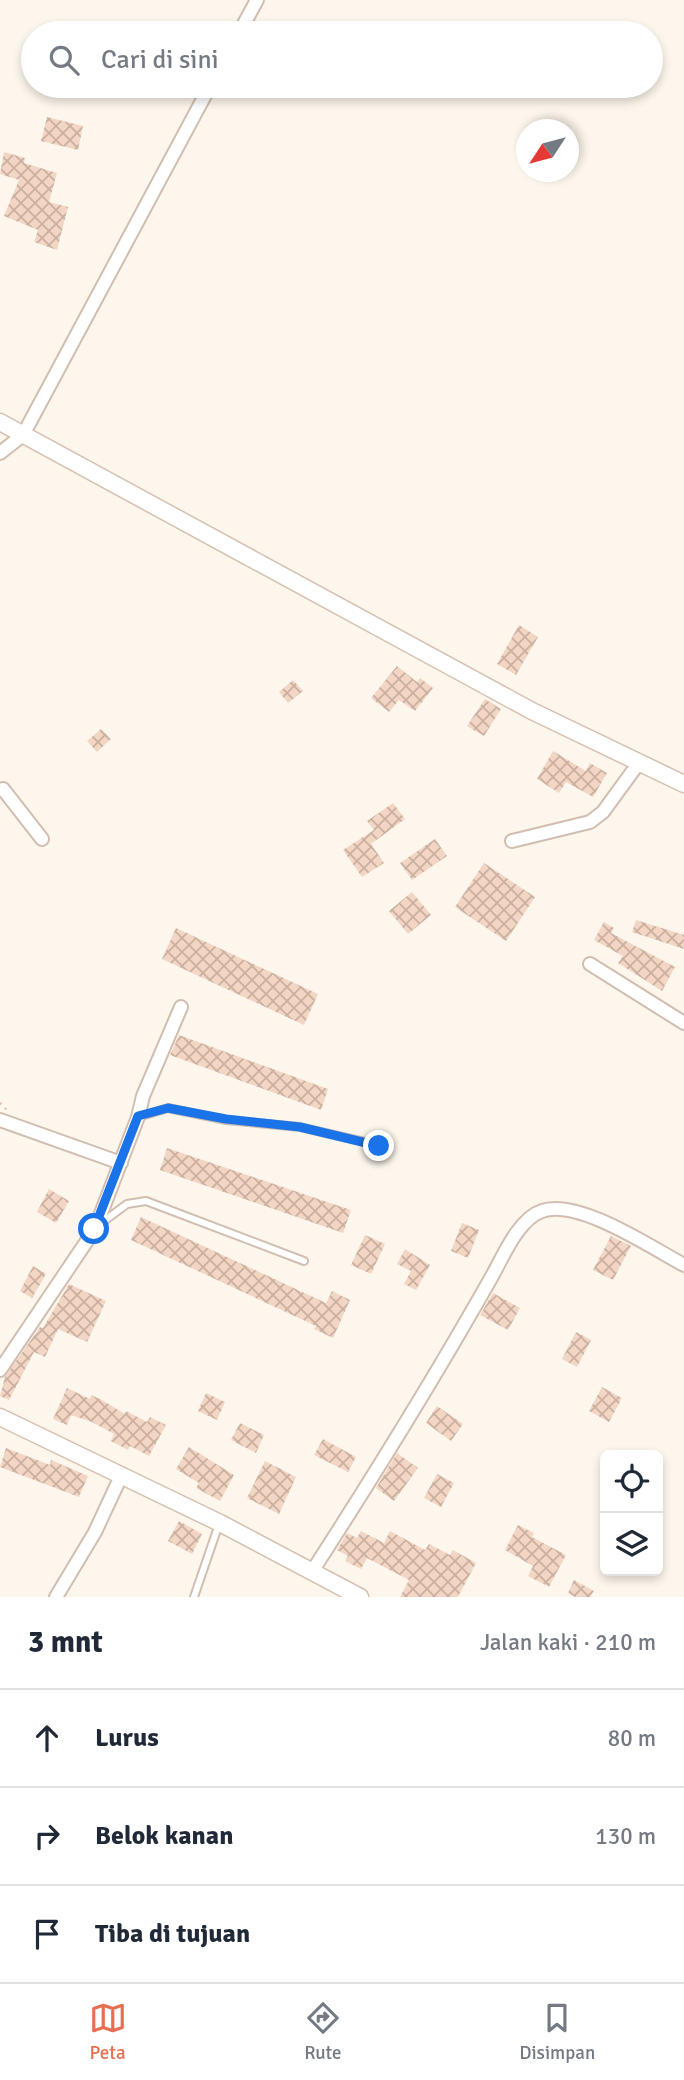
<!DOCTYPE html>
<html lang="id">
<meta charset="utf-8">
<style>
:root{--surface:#fff;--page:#f2f2f3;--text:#1f2937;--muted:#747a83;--line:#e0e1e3;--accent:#e76f51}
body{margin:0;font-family:Signika,sans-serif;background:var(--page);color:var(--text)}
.controls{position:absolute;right:21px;bottom:21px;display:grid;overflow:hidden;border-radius:10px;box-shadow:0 4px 10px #0003}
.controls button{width:63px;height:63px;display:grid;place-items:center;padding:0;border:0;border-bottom:2px solid var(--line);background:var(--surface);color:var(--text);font:35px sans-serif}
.compass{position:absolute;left:516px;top:119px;width:63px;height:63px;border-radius:50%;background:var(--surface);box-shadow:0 4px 10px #0003;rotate:234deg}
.stop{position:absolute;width:21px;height:21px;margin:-16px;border:5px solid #1a73e8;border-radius:50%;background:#fff}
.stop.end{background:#1a73e8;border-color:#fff;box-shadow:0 2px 7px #0008}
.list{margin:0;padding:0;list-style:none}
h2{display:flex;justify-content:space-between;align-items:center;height:91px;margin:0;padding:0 28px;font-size:30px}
h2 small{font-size:23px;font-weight:400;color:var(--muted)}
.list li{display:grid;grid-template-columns:46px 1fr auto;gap:21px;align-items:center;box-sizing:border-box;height:98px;padding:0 28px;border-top:2px solid var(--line)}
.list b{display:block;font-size:26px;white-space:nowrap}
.list em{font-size:23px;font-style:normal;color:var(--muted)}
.icon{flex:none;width:38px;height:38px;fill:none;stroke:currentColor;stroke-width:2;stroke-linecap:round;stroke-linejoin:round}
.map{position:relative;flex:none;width:684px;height:1597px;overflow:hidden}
.search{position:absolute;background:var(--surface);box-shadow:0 4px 10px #0003;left:21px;right:21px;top:21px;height:77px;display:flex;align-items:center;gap:18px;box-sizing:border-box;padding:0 24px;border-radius:38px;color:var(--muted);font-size:26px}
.sheet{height:385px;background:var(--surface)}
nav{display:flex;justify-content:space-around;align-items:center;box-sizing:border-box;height:98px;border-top:2px solid var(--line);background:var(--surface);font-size:19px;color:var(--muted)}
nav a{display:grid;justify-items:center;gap:4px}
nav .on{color:var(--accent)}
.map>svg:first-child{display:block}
</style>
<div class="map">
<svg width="684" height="1597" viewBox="0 0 684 1597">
<defs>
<pattern id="building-cross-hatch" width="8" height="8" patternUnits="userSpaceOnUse" patternTransform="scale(1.75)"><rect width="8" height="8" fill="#f3d5c3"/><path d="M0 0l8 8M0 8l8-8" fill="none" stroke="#cab0a1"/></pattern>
</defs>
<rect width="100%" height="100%" fill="#fdf6ec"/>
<path fill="url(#building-cross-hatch)" d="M47,117L83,126L78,150L41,141Z
M4,152L25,158L24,163L57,173L49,202L68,207L57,250L34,242L38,230L4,216L19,180L0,174Z
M519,625L538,637L516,675L497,664Z
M397,666L417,682L420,678L433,688L415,711L399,700L389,712L371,698Z
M293,680L303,691L288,703L279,692Z
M485,699L501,709L484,736L467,726Z
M101,729L111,739L97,752L87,741Z
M553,751L586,771L590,763L607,773L593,797L566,782L559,793L537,779Z
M393,803L405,819L371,844L384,863L362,877L343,850L374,830L367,821Z
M435,839L447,856L412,880L400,863Z
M484,863L535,897L506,941L455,907Z
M412,892L431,915L408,934L389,911Z
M636,920L684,935V949L632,932Z
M604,922L614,928L611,933L675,967L662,991L618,963L623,956L594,940Z
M176,928L318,994L304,1025L162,959Z
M179,1035L328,1089L321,1110L170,1055Z
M167,1148L351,1210L343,1233L160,1170Z
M49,1189L69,1201L56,1223L37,1212Z
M141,1217L326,1303L332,1291L350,1300L333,1338L314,1329L316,1326L131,1240Z
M462,1223L479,1230L468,1258L451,1251Z
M365,1235L385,1244L371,1274L351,1265Z
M611,1236L631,1246L613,1280L593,1270Z
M405,1249L430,1265L416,1290L404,1284L411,1271L397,1264Z
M33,1266L46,1274L32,1298L20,1291Z
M69,1284L106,1301L87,1342L58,1329L45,1357L34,1352L9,1400L0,1396L5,1377L40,1327L43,1328Z
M493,1293L520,1308L508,1330L480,1315Z
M576,1332L591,1340L577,1367L562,1359Z
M602,1387L622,1398L609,1422L589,1411Z
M67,1388L90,1399L91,1395L102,1400L125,1414L126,1411L147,1422L150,1417L166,1425L149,1456L130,1446L128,1450L111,1441L114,1434L92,1422L71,1415L67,1425L53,1419Z
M206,1393L225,1402L217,1420L198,1411Z
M437,1406L463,1424L451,1441L426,1423Z
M240,1423L264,1435L256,1453L231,1440Z
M323,1439L356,1457L348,1472L314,1455Z
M189,1447L234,1475L220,1501L196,1488L199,1483L176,1469Z
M6,1448L50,1465L51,1460L88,1476L79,1497L0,1467Z
M397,1453L418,1468L394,1501L376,1488Z
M265,1461L296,1477L279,1514L247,1498Z
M437,1474L454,1483L441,1507L424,1498Z
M179,1521L202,1534L192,1554L168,1541Z
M518,1525L534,1533L532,1537L566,1555L549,1587L528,1576L533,1566L505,1550Z
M361,1531L384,1543L390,1531L425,1550L429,1544L450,1555L453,1550L476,1563L458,1597H400L409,1580L367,1558L361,1569L345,1561L348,1556L337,1550L347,1533L357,1538Z
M574,1580L594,1591L590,1597H575L568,1593Z"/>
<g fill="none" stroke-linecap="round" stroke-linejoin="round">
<defs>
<path id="lane" d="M138,1117L168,1108L226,1120L300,1127L379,1145
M100,1224L127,1204L146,1201L304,1261
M194,1597L219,1524"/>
<path id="street" d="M239,33L257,0
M0,453L23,435L210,86
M3,789L42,839
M512,841L590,822L603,812L638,764
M590,964L684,1023
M0,1120L121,1163
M0,1370L95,1229L138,1117L143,1096L181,1007
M313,1570C375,1474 435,1377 491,1278C503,1257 518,1219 542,1211C578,1198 652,1248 684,1265
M56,1597L95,1532L122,1474"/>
<path id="secondary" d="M0,422L532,711L684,784
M0,1417L220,1523L360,1597"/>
</defs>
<use href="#lane" stroke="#d1beb0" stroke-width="10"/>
<use href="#street" stroke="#d1beb0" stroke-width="16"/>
<use href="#secondary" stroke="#d6c0b0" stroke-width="19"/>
<path stroke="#d9b8a5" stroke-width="2" stroke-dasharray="2 5" stroke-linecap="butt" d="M0,1103L7,1110"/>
<use href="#lane" stroke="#fff" stroke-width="6"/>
<use href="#street" stroke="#fff" stroke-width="12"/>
<use href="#secondary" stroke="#fff" stroke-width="16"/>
</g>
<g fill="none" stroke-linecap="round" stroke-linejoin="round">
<path stroke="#1a73e8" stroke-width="9" d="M94,1229L138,1116L168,1108L226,1119L300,1127L379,1146"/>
</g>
</svg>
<div class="controls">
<button><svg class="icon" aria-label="locate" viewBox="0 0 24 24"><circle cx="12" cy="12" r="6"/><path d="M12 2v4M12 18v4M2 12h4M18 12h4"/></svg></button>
<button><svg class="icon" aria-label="layers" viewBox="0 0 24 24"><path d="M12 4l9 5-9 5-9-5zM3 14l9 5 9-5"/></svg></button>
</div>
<svg class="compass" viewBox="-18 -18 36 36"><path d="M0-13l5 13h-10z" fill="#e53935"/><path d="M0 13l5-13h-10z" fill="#747a83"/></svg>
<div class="stop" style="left:94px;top:1229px"></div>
<div class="stop end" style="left:379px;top:1146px"></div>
<div class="search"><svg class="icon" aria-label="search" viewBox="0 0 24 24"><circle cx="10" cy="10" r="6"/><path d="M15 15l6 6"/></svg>Cari di sini</div>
</div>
<section class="sheet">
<h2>3 mnt<small>Jalan kaki · 210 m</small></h2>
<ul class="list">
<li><svg class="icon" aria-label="ahead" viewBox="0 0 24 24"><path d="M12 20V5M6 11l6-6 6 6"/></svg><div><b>Lurus</b></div><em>80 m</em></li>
<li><svg class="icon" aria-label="right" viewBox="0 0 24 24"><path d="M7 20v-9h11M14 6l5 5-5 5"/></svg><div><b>Belok kanan</b></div><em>130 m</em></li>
<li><svg class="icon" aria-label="arrive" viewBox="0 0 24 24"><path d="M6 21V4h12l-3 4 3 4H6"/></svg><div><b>Tiba di tujuan</b></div></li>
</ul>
</section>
<nav>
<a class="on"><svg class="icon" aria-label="map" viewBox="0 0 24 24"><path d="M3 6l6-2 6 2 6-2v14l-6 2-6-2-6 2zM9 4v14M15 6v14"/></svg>Peta</a>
<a><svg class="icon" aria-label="directions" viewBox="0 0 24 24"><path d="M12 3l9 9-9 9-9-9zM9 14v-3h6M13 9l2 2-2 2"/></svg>Rute</a>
<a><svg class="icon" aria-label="saved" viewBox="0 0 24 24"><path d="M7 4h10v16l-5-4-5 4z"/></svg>Disimpan</a>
</nav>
